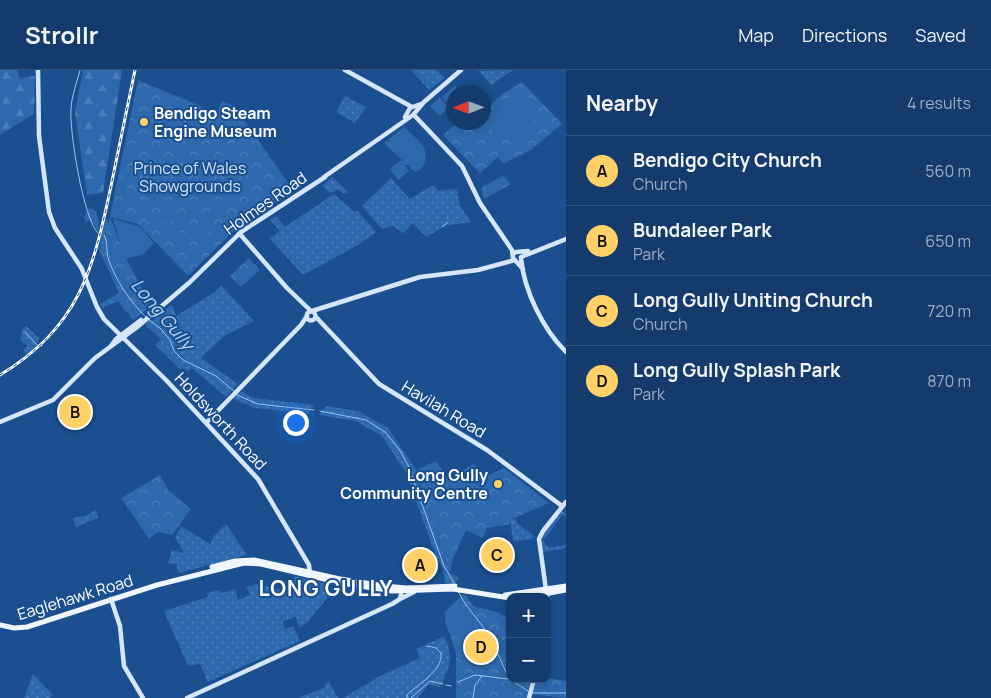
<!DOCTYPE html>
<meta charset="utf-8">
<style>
:root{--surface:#143b6b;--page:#1d4271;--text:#f1f3f6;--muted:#9dadc1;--line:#33557e;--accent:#ffd166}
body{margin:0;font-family:Manrope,sans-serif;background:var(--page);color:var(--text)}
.controls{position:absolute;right:15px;bottom:15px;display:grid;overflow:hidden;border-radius:10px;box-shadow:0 2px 8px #0003}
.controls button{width:45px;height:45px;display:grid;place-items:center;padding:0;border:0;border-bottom:1px solid var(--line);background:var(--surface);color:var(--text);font:25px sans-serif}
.compass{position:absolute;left:446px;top:15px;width:45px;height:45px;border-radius:50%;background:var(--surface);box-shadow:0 2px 8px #0003;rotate:269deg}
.you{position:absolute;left:295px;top:352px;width:18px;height:18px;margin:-12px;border:4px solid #fff;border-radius:50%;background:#1a73e8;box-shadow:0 0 0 8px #1a73e833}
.badge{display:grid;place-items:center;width:32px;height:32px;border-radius:50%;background:var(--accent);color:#111;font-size:16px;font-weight:700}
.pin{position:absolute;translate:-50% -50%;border:2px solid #fff;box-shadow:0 1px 5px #0006}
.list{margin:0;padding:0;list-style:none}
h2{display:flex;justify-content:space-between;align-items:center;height:65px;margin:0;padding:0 20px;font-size:21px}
h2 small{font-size:16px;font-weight:400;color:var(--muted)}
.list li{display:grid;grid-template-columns:32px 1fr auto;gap:15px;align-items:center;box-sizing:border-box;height:70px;padding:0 20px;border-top:1px solid var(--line)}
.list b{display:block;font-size:19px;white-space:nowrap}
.list p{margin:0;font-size:16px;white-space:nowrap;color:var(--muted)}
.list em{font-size:16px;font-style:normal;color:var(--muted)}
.map{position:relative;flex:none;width:566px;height:628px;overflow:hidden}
header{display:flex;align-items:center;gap:30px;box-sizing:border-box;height:70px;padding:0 25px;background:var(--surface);border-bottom:1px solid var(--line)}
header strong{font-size:24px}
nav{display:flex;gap:28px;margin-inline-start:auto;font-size:18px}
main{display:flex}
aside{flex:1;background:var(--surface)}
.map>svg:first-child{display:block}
</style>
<header>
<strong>Strollr</strong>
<nav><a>Map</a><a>Directions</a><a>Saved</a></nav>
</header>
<main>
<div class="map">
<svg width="566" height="628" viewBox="0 0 566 628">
<defs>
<pattern id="grass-dots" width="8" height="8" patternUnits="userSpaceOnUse" patternTransform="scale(1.25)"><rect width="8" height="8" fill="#2e69ad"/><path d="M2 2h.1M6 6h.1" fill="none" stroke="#4d80b9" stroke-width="1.8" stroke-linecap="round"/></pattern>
<pattern id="forest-firs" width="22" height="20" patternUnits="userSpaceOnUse" patternTransform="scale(1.25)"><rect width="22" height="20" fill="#2e69ad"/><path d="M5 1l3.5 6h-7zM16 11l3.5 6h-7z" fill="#4d80b9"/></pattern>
<pattern id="park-crowns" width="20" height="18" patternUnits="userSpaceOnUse" patternTransform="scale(1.25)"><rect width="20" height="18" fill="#2e69ad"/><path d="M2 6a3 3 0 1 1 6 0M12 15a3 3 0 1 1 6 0" fill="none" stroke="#4d80b9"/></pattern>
</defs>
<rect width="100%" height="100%" fill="#1b4f8f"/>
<path fill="url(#grass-dots)" d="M411,0H436L445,8L429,20Z
M478,0L481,1L513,0L491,15Z
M345,26L366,37L355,53L336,42Z
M332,107L348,121L346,124L337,120L330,123L322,116Z
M391,108L410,129L431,116H435L438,121L457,119L460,136L471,152L445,156L426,167L413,153L403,163L392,156L382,159L362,136Z
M334,124L354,142L357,140L376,162L358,175L303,205L269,168L280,161L270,150L276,146L285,157Z
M106,147L114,167L131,241L126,242L118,231L102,238L100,234L119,223L99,180Z
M221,215L254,251L224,266L201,288L238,314L226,327L192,298L188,301L182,298L181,300L155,275L161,269L146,256L147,250H153L170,236H173L176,246L215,222Z
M26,256L39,268L37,275L26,285L23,280L28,276L20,270L23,259Z
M242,322L253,328L314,335L308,344L255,338L234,329L238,323Z
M326,336L358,341L388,358L416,400L450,503L459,508L455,513H445L443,499L437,489L405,401L381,365L355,351L319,345Z
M96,440L98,448L76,457L73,448L85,446Z
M563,441L566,444V448L563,444L543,471L549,478L566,475V478L543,482C540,468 549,448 563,441Z
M516,449L517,453L534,466L532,469L513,471L510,450Z
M226,454L247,485L179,503L176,494L168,493L172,480L184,483L175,467L181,456L210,474L214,466Z
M295,506L330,515L327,528L308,552L299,558L296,546L283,552L285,559L293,556L300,571L208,612L200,594L188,596L164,541L208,527L207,523L220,520L221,523L235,519L238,530L250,525L247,517L258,514L290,522Z
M444,566C454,586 450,598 440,617L428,615L418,628H343L380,606L420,588L416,579Z
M33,604L53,625L50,628H24Z
M329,612L338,628H298L324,618L325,614Z"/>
<path fill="url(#forest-firs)" d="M0,0H17L20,8L35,6L34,44L0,65Z
M83,0H122L103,123L87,125L75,42Z
M89,138L96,141L99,153L98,161L91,150L86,152L84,147Z"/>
<path fill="url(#park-crowns)" d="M138,10L217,43L222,31L234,36L294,121L237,158L188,206L138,154L110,147L125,186L151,236L133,250L118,230L110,232L103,238L100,234L120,223L102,185Z
M522,12L562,54L531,80L503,94L498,87L480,103L443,65L457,53L483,52L484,41L501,25Z
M455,16L461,22H453V40L442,27Z
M503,106L511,114L484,129L481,118Z
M249,188L260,200L241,217L230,206Z
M85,325L93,337L82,341L85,350L76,358L66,343Z
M436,391L448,410L474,394L487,406L504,398L549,433L510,450L511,454L487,458L483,468L466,460L452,491L450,503L416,400Z
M160,405L169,421L191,439L172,465L158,462L149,469L121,428Z
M462,525H466L473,536L500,543L501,545L510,548V609H533L527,628H456V583L445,551V542Z
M547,608L566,611V628L531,624L536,609Z"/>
<path fill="#2e69ad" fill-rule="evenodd" d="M519,25C558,29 527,77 502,68C486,63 485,43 498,34C504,29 512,27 519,25Z
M440,27L449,37L439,46L430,36Z
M404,57C409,62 421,71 424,78C427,86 426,98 416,102L410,99V95H405L409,101L398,110L390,99L401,90L403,91L384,73Z
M186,85C212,91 226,149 204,165C199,169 192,170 186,169C166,166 164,147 161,131C156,108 155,83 186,85ZM186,90L192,92L202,102L211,143L207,156L193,165C166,166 165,130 161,110C163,97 172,89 186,90Z
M113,149L139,156L154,173L142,185L125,189Z
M456,539C473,537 487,559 475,572C459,575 450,561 450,546Z"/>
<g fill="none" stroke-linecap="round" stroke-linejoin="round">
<path stroke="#9cc4f0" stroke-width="1" d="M80,0C77,12 72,25 71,38C69,59 83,149 98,163
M442,157L448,152
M104,165C108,172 106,180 108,188C115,209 130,232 146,247
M149,250L161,259L170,270L174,281L183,290L216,306L235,322
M25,262L38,276
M41,276H42
M237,325L258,334L314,340
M320,341L366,350L385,362L399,379L408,395L444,496L454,513
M458,521C467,541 484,553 493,574
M324,524L327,516
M494,575L509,609L528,621
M458,612L475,605L508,609
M446,615L451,616
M532,623H566
M407,628V625C418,614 443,601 441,583L436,578L427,576
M411,628L430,611L443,614
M473,628L475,615L482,606"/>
<path stroke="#d6e6fa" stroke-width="4.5" d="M38,0L39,66L49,142L55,158L82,199
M345,0L412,37
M413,45L424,32L461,0
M414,45L462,96L480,133L512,180L513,188L523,199
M405,47L410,38L421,34
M324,107L413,45
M239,163L287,218L311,241
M513,184L516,182L528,181
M521,187L566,169
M521,188C524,221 543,259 566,282
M81,197L97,237L104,249L167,311L258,409L309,495L310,504
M312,241L420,207L478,200L515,190
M306.5 246a4.5 4.5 0 1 1 9 0a4.5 4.5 0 1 1-9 0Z
M316,247L379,314L487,380L562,436
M110,277L116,269L141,250
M0,352L53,330L95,288L136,258L190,212L241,162L325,107
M206,353L301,255L307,246
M546,520L539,469L543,461L566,432
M547,524V548
M111,529L120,556L124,596L143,628
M400,529L414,522
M187,628L392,534L400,529L402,519
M529,628L534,609"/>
<path stroke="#f0f6ff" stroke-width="5" d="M212,497L235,491L254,490L340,509L385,516L406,518L455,516
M505,525L566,516
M529,527L566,520
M0,555L14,558L27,557L157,515L244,493L261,494L341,513L392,521L453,519L510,528"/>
<defs>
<path id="rail" d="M0,305C79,257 93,201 111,116C119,77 127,38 135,0"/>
</defs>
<use href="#rail" stroke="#fff" stroke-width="3"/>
<use href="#rail" stroke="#1b4f8f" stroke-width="1" stroke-dasharray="4" stroke-linecap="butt"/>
</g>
<g fill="#ffd166" stroke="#1b4f8f" stroke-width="2">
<circle cx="144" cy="52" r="5"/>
<circle cx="498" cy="414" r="5"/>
</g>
<g text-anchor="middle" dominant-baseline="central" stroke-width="4" stroke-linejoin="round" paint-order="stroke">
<g font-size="16" font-weight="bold" fill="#fff" stroke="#1b4f8f" text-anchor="start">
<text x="154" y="43">Bendigo Steam<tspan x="154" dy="18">Engine Museum</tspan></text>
<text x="488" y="405" text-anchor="end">Long Gully<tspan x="488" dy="18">Community Centre</tspan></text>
</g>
<g font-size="16" fill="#cfe3fa" stroke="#1b4f8f">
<text x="190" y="98">Prince of Wales<tspan x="190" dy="18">Showgrounds</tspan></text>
</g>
<g font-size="16" fill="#fff" stroke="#1b4f8f">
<text transform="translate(265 133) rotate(-35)">Holmes Road</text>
<text transform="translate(444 339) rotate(31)">Havilah Road</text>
<text transform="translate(221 351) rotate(47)">Holdsworth Road</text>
<text transform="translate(75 527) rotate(-17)">Eaglehawk Road</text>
</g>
<g font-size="18" font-style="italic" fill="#b5d3f5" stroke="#1b4f8f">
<text transform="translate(163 244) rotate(50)">Long Gully</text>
</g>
<g font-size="21" font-weight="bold" letter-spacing="1" fill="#fff" stroke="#1b4f8f">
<text x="326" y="518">LONG GULLY</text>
</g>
</g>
</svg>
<div class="controls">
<button>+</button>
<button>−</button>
</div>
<svg class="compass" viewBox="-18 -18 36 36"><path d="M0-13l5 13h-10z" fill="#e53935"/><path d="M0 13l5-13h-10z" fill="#9dadc1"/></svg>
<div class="you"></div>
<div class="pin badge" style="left:420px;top:495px">A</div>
<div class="pin badge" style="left:75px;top:342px">B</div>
<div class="pin badge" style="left:497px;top:485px">C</div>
<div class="pin badge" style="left:481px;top:577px">D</div>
</div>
<aside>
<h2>Nearby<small>4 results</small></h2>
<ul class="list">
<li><span class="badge">A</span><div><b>Bendigo City Church</b><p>Church</p></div><em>560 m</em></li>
<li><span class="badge">B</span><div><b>Bundaleer Park</b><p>Park</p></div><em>650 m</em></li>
<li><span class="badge">C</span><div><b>Long Gully Uniting Church</b><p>Church</p></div><em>720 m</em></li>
<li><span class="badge">D</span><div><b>Long Gully Splash Park</b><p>Park</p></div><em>870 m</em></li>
</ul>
</aside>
</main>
